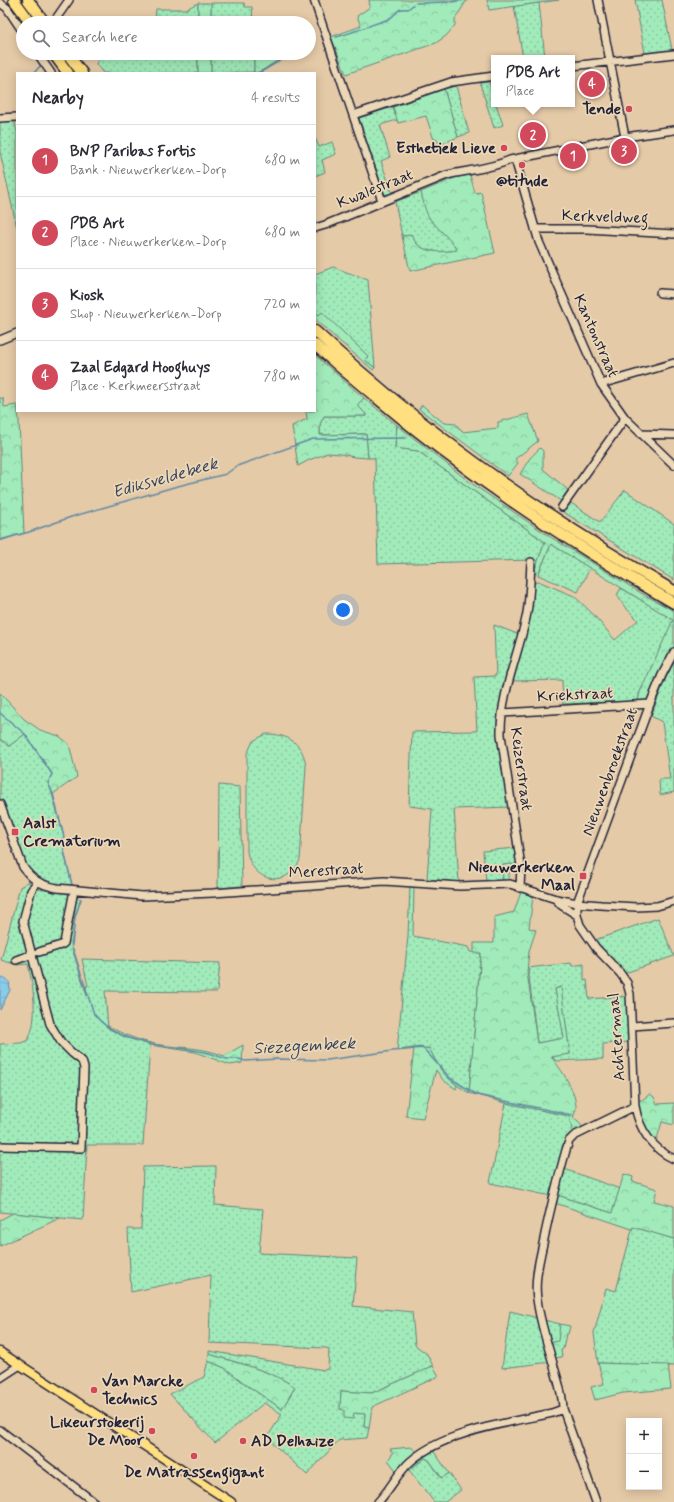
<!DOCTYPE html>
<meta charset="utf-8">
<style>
:root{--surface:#fff;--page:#f7f7f7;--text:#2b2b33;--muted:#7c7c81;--line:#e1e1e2;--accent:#d1495b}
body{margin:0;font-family:Mynerve,sans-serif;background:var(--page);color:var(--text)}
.controls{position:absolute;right:12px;bottom:12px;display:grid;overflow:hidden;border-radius:0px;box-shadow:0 2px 10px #0003}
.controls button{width:36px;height:36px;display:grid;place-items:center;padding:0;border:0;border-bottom:1px solid var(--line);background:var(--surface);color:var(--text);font:20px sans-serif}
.you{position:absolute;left:343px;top:610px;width:14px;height:14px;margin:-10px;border:3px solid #fff;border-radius:50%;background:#1a73e8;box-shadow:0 0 0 6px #1a73e833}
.badge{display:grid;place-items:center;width:26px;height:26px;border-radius:50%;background:var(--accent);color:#fff;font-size:13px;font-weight:700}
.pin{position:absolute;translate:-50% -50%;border:2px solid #fff;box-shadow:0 1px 4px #0006}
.popup{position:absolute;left:491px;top:55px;width:84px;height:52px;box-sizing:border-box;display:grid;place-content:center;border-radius:0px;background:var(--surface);filter:drop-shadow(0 1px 3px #0005);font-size:13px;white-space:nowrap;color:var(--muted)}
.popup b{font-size:15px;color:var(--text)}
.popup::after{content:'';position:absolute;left:50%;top:100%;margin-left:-8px;border:8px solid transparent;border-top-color:var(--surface)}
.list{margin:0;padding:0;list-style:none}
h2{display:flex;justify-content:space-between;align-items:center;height:52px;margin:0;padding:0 16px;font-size:17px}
h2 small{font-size:13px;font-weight:400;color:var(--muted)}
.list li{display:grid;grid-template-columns:26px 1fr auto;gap:12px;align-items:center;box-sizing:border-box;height:72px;padding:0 16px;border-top:1px solid var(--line)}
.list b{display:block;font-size:15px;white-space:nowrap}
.list p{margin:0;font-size:13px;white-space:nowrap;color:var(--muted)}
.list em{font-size:13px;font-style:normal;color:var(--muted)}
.icon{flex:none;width:22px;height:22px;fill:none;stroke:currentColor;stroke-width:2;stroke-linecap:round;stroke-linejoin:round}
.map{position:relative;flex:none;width:674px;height:1502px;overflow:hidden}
.search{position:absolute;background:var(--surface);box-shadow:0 2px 10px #0003;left:16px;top:16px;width:300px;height:44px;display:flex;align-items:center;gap:10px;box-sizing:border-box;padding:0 14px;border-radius:22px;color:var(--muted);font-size:15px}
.panel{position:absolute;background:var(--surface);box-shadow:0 2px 10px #0003;left:16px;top:72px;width:300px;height:340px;border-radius:0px}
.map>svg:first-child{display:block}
</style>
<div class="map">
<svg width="674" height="1502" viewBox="0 0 674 1502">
<defs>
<pattern id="grass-dots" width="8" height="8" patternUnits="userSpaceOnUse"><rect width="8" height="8" fill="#a1eab9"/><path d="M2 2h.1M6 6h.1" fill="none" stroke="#8ac8a0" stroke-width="1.8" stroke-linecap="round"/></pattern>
<pattern id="forest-crowns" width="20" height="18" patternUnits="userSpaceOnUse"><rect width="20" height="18" fill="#a1eab9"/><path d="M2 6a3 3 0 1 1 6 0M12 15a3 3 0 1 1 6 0" fill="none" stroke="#8ac8a0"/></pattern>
<pattern id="water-ripples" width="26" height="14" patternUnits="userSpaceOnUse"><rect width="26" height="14" fill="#88ccea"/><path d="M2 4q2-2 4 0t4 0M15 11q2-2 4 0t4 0" fill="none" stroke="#75afca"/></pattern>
</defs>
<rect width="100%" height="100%" fill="#e5caa7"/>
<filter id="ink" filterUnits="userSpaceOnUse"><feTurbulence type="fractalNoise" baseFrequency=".025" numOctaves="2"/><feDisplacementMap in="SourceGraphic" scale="8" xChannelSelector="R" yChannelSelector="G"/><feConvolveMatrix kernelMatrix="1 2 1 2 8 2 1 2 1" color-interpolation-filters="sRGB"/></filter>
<g filter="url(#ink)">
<path fill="url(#grass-dots)" stroke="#62867a" d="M635,0H662L672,50L645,53Z
M198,3V23H155L156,9H186Z
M211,3H244L245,7H252L253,23H211Z
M539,3L545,58H523L514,6Z
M101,53H198V73H103L96,64Z
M211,53H254V72L211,73Z
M489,82L494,98V104H496L503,125L494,128L480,83Z
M456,86L469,133L458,137L444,89Z
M393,107L397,120L380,125L390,157L381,161L392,193L385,195L359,118Z
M14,119L17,132V228L0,152V120Z
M315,138L319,147L332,142L336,154L322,160L325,172L315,176Z
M421,192L429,218L442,232L452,240L458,250C445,252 427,254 417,244C415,242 413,238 412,235L402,236L395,202Z
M333,267L368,280L375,368L365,360L368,356L322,313L319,315L315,312V274Z
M364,398L397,425L395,448L418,451L545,542L535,569L533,560L378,564L375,458H368L366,434L320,435V424L324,416H366L365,413L356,405Z
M625,490L674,524V580L563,512L571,503L600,522Z
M551,544L590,568L578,592L538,575Z
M538,581L574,596L592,613L615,640L638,620L624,606L617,595L621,588L674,620L640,692L638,701L563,704L562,680L511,681L532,585Z
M494,625L520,635L497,717L498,728L510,807L454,809L459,882L427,879L432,809L409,806L412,732L477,731L474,677L496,676Z
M674,662V792L660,795L659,779H670L662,722L651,716L665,680Z
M25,734L52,774L49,783L64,837V851L72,885H57L38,880L25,865L0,797V739L9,746Z
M266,734C288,734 303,743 306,766L300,860C287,889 252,883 247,851V754L253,741Z
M219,785L240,787L242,886L218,888Z
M516,848L518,864L503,865V881H486L483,851Z
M28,882L38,889L65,893L81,899L75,917L71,945L87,996L86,986H88L82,959L220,963L217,992L105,991L108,1028L125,1037L150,1045L143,1145H87L83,1220L0,1212V1044L21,1043L28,1040C39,1019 33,986 28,964L17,965L1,960L20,887Z
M410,887H414L413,936L468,947L470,952L481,953L469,1093L446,1078L438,1066L429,1048L397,1051L408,936Z
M658,918L674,956L625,973L595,940Z
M571,963L572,966L584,964V981L587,980L589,999L627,996L629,1042L603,1044V1059L556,1061L551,1056L570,1054L560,987L555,989L565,1038L537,1043L528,968Z
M506,1103L569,1116L573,1133L565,1141L551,1196L490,1183Z
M216,1166L215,1205L263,1209L259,1253L357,1258L353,1306L412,1312L415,1345L427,1354L433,1366L372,1393L341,1391L340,1409L365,1414L364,1427L369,1428L367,1438L339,1440L307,1475L267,1438L282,1414L264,1403L215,1443L170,1394L204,1377L208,1361L225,1368L248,1386L282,1409L295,1387C270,1370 237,1363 209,1354V1351L324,1370L328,1369L329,1349L326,1348L209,1343L211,1275L131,1292L128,1229H141L143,1167Z
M564,1169L620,1189L612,1213L557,1195Z
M633,1226L674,1239V1366L598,1363L594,1333L606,1288L616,1291Z
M510,1311L538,1318L551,1362L502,1368Z
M544,1320L560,1324L559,1341L550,1343Z
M425,1458L429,1460L441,1478L449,1473L461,1490L445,1502H434L409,1470Z"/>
<path fill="url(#forest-crowns)" stroke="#62867a" d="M369,0H467L455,19V25L447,35L436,43L346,74L331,37L361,26L357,16L370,7Z
M198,3H211V23H198Z
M198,53H211V73H198Z
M254,53H284L285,58C273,60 264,73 253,73L254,72Z
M444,89L458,137L439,145L437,139L434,140L426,116L398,123L393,107Z
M470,175L475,193L481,192L495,253L410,271L402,236L412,235C413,238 415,242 417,244C427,254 445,252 457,250C450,238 439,230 430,219C425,212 423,200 421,192L457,177Z
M315,312L319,315L322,312L368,356L365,360L375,368L373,370L315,320Z
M315,355L364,398L357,405L365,413L366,416H324L320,424V435L366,434L368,458L354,457L340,454L328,453L309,460L298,466L292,426L307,419L306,411H315Z
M0,398H3L4,407L17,405L19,421L24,533L0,541Z
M422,405L444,423L456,424L462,432L498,428V422L528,414L538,441L515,459L518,463L508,476L419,409Z
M397,425L471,483L549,536L641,593L674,611V647L649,699L646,702L638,701L640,692L673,620L551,544L538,575L535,573V569L545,542L418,451L395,448Z
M540,448L543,451V469L568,490L561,501L520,474L530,458Z
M0,693L24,719L40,730L59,736L69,744L77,777L53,794L48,783L52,774L25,734L9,746L0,739Z
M512,864L514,872H509V881H503L502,865Z
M521,892L533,896L529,928L536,930L529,951L527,972L537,1043L564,1038L555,989L561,987L570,1054L551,1057C561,1068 577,1093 576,1109C575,1112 574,1115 573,1118L577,1121L583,1127L573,1133L569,1116L506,1103L469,1093L481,953H474V943H494V917L514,912Z
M108,1026C124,1035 142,1042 160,1045C182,1048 203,1047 224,1056L243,1045L242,1063L230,1065L195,1052L150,1045L125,1037L108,1028Z
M429,1048C438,1065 441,1074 457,1085L456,1089L443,1080L436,1070L423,1118L406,1116L414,1049Z
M650,1094L654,1097L657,1104L674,1103V1125L662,1122L656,1142L646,1132L637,1101L642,1100Z
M624,1174L633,1177L632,1181L657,1189L654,1201L674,1206V1239L633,1227L632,1229L555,1203L557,1195L612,1213Z
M13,1213L60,1218L0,1246V1220Z
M560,1324L570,1326L568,1334H566L563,1349L561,1350L562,1357L555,1358L550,1343L558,1341Z
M209,1354C237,1363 270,1370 295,1387L282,1409L248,1386L225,1368L208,1361Z
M598,1363L668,1365L671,1389L623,1393L595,1400L591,1387L604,1384Z
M433,1366L439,1376L372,1407L369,1428L364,1427L365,1414L354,1413L353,1419L344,1418V1410L340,1409L341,1391L372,1393Z
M411,1447L418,1453L398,1473L388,1460L393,1453L390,1449Z
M432,1449L449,1473L442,1478L429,1460L425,1458L409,1470L407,1468Z"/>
<path fill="#a1eab9" stroke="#62867a" d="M487,0H559L489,10Z"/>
<path fill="url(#water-ripples)" stroke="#5f88a4" d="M0,977L9,981L10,990L0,1010Z"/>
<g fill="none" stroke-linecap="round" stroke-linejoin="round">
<path stroke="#5f88a4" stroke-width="1.5" d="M451,2L465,0
M416,3L449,2
M336,37C348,34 358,30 369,26C376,23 383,22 390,18C397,14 397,7 408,9L413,5
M34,73L40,66
M259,73L281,60L293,56
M0,540L29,532L71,517L174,487L226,474L237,466L313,439L406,438
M0,713L25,734L52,774L48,783L53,794L64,837V851L72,885
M72,945L75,917L81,899
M73,949L94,1014C119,1046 166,1045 204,1052C212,1053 219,1057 227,1059C234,1060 239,1057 245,1061L277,1059L327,1060L422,1047L450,1078L477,1095L572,1115"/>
<defs>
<path id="minor" d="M314,0L382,201
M598,0L625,137
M0,3L7,8L23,32
M55,20L69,0
M37,53L51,73
M572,66L674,54
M353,115L451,82L494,76
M0,118L17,117
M515,159L539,242L601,384L625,418L674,465
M315,228L325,225L447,175C468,170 490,169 510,160L625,137L674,130
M535,229H587L674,234
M660,293L674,294
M0,340L17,333
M601,384L674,363
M641,434L674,435
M562,507L625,418
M674,652L662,675L650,704L577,903V915L580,925L596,948L620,973L627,983L630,994L635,1106C639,1129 652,1149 674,1159
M502,713L650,704
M0,804L23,867C32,880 41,885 57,888L142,896L213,893L384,881L460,886L510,884L556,899L577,903L601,905L636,907L657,906L674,901
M520,888L521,866L501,735C500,695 518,656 526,618C530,600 530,580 531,562
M556,899L561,905L577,915
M39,952L61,945L64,943L74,890
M16,960L33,954
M632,1026L674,1023
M0,1146L81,1148L84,1068L82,1061L72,1053L61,1042L50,1024L23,921L31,891L37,882
M0,1378L20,1365
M0,1430L94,1502
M378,1502C390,1490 397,1473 411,1461C445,1431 508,1423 552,1413L563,1409
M596,1502L563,1409C563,1395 558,1381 554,1367C548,1345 540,1323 537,1299C534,1279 540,1258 544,1239C550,1209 558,1179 566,1150L569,1141L574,1136L635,1106"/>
<path id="major" d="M0,1352L231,1502"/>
<path id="highway" d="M14,0L31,23
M28,0L45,23
M53,53L68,73
M67,53L82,73
M315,331C423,431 546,518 674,591
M315,345C335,363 356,381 377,398C469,476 569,543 674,603"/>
</defs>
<use href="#minor" stroke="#22223b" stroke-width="10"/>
<use href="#major" stroke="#22223b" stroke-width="11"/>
<use href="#highway" stroke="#22223b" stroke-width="13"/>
<use href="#minor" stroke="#ecd8b6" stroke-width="7"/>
<use href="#major" stroke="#ffdf80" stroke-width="8"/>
<use href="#highway" stroke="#ffdf80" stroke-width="10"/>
</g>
</g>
<g fill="#d1495b" stroke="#ecd8b6" stroke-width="1.5">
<circle cx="629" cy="109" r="4"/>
<circle cx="504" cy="148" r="4"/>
<circle cx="522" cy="165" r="4"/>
<rect x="11" y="828" width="8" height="8" rx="2"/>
<rect x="579" y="872" width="8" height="8" rx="2"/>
<circle cx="94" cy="1390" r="4"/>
<circle cx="152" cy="1431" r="4"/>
<circle cx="243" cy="1441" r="4"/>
<circle cx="194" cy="1456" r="4"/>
</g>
<g text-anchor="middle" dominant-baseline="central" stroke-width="3.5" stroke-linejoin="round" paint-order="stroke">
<g font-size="16" font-weight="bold" fill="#22223b" stroke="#ecd8b6" text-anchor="end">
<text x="621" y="109">Tende</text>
<text x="496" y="148">Esthetiek Lieve</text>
<text x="522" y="181" text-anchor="middle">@titude</text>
<text x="23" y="823" text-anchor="start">Aalst<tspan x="23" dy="18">Crematorium</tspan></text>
<text x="575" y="867">Nieuwerkerken<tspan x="575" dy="18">Maal</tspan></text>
<text x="102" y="1381" text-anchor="start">Van Marcke<tspan x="102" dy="18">Technics</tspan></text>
<text x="144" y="1422">Likeurstokerij<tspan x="144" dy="18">De Moor</tspan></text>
<text x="251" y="1441" text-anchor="start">AD Delhaize</text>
<text x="194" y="1472" text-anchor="middle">De Matrassengigant</text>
</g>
<g font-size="16" fill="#22223b" stroke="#ecd8b6">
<text transform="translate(375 189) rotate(-22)">Kwalestraat</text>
<text transform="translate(605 217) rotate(2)">Kerkveldweg</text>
<text transform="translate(596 336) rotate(66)">Kantonstraat</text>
<text transform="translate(575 695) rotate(-3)">Kriekstraat</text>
<text transform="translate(521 769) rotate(82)">Keizerstraat</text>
<text transform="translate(610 772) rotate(-70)">Nieuwenbroekstraat</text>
<text transform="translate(326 871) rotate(-4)">Merestraat</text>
<text transform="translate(617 1037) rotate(-94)">Achtermaal</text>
</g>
<g font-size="17" font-style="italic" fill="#36445e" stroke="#ecd8b6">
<text transform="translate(165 478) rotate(-16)">Ediksveldebeek</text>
<text transform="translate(304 1046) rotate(-3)">Siezegembeek</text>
</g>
</g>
</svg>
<div class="controls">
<button>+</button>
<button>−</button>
</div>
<div class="you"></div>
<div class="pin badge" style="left:573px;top:156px">1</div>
<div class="pin badge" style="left:533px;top:135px">2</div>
<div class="popup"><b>PDB Art</b>Place</div>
<div class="pin badge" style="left:624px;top:151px">3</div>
<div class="pin badge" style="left:592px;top:84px">4</div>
<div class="search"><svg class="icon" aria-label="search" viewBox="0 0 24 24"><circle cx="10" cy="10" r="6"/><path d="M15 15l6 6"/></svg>Search here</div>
<section class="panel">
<h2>Nearby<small>4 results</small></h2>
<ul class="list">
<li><span class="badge">1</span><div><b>BNP Paribas Fortis</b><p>Bank · Nieuwerkerken-Dorp</p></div><em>680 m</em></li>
<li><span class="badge">2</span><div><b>PDB Art</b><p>Place · Nieuwerkerken-Dorp</p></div><em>680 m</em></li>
<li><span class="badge">3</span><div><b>Kiosk</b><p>Shop · Nieuwerkerken-Dorp</p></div><em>720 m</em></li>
<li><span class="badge">4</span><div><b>Zaal Edgard Hooghuys</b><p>Place · Kerkmeersstraat</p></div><em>780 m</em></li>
</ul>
</section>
</div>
